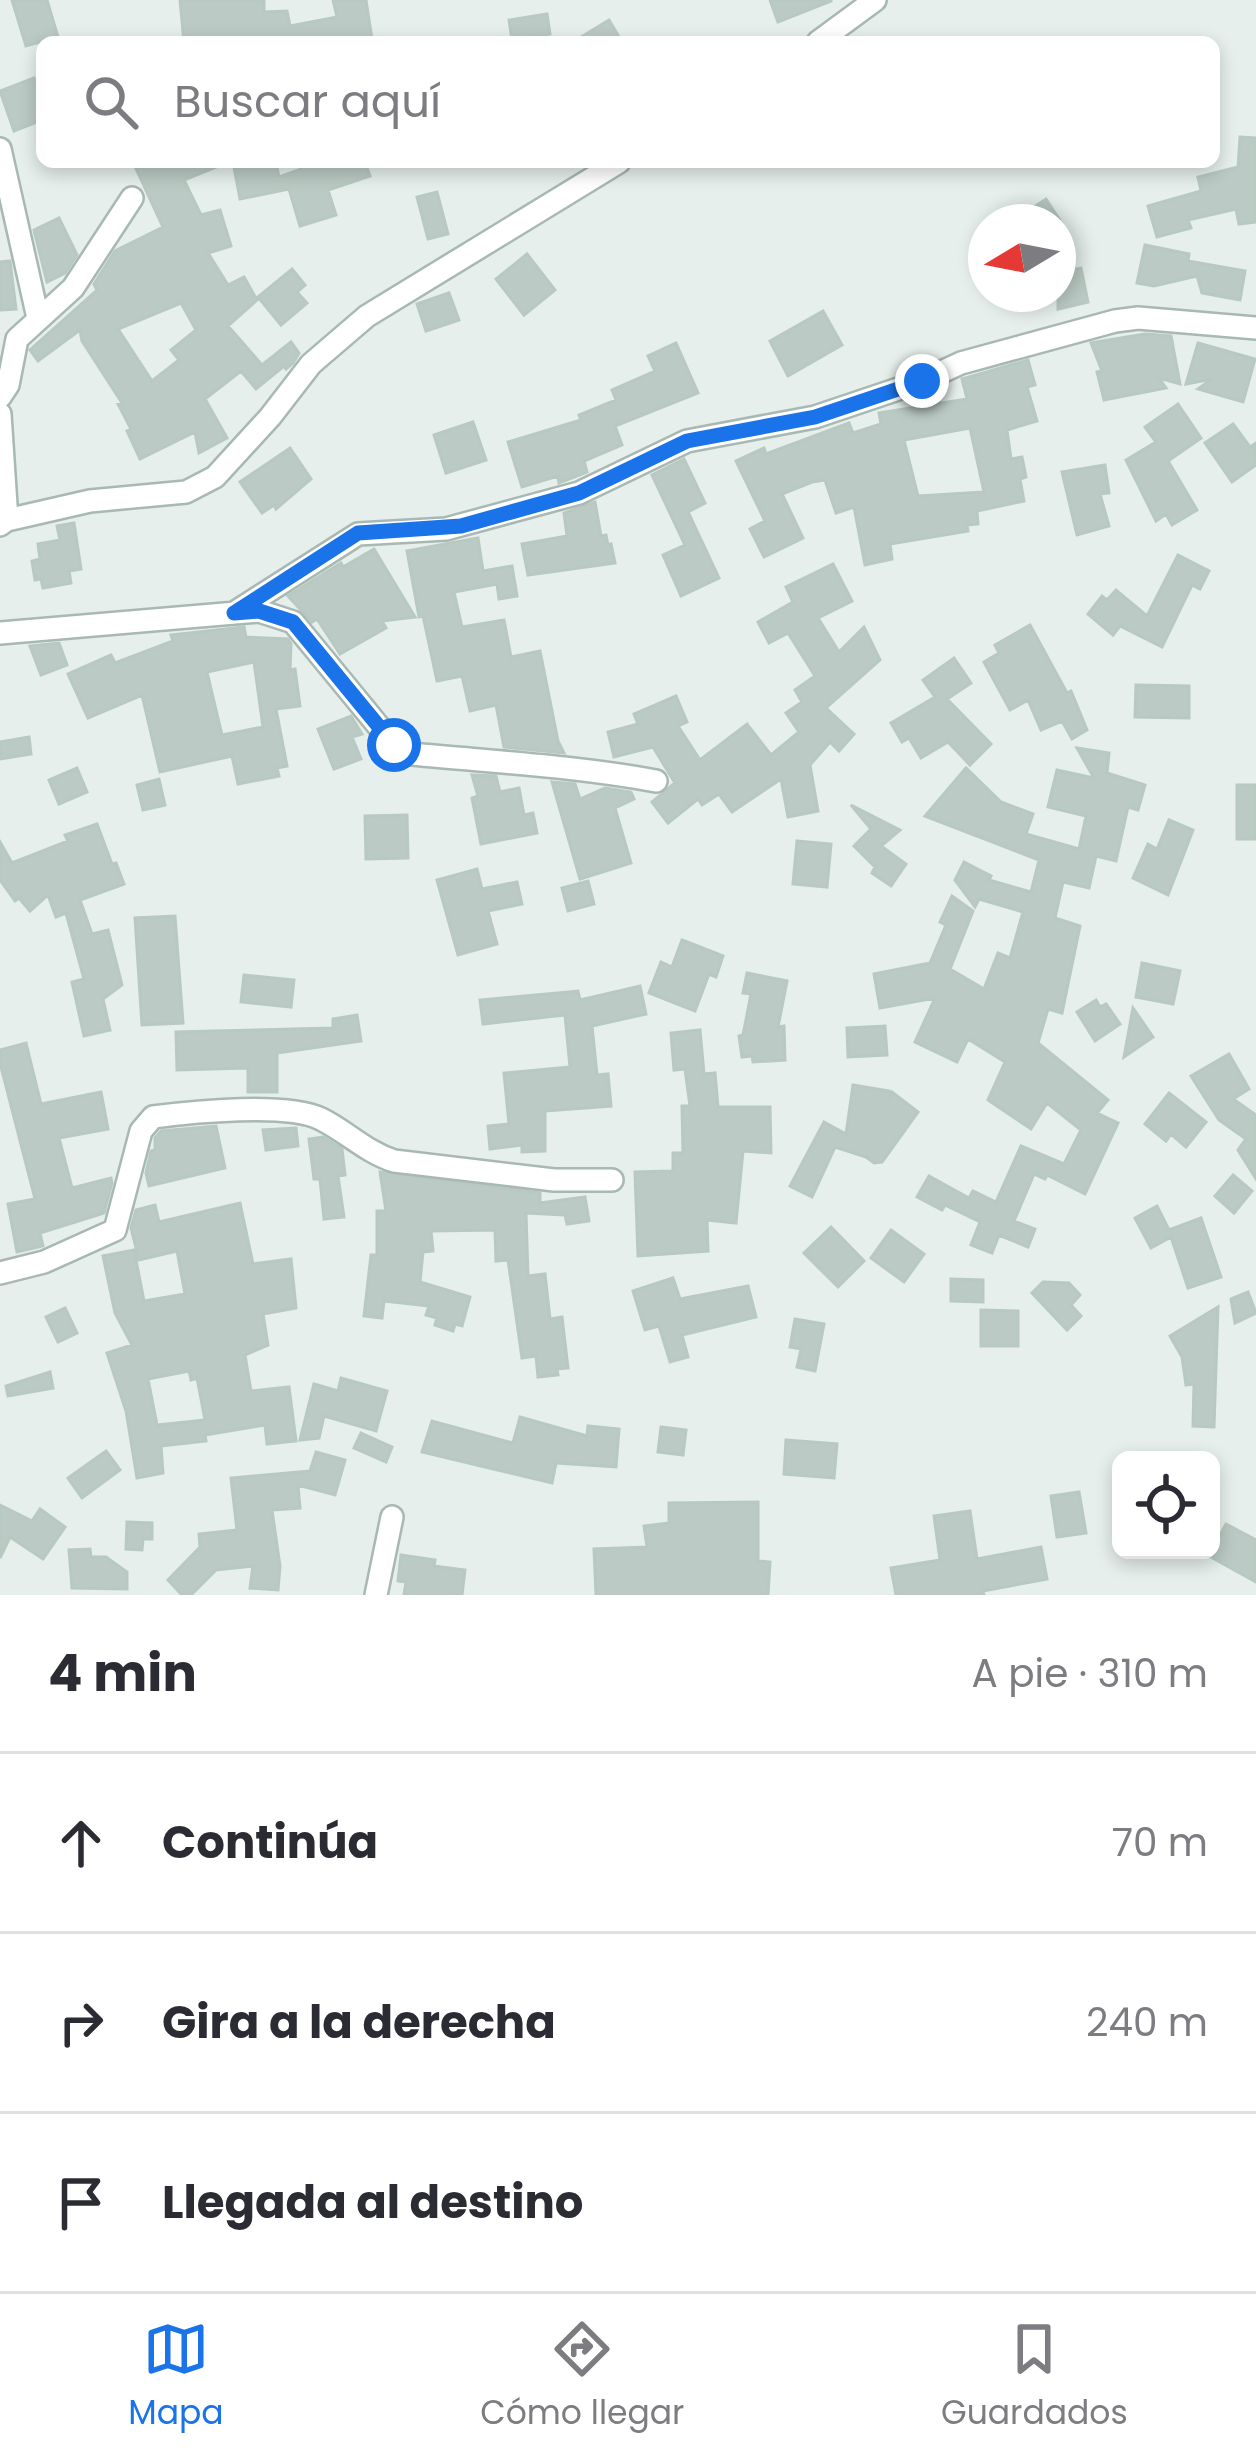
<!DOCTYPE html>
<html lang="es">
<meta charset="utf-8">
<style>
:root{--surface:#fff;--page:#f7f7f7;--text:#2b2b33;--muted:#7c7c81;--line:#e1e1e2;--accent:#1a73e8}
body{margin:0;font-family:Poppins,sans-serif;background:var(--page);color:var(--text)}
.controls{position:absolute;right:36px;bottom:36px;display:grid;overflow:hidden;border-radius:18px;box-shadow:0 6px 18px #0003}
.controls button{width:108px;height:108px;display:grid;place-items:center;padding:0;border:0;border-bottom:3px solid var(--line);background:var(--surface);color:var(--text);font:60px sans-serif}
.compass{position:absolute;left:968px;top:204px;width:108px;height:108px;border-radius:50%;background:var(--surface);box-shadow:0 6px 18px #0003;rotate:260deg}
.stop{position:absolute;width:36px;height:36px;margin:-27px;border:9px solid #1a73e8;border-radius:50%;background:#fff}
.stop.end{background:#1a73e8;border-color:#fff;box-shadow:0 3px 12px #0008}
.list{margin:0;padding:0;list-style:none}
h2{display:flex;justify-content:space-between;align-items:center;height:156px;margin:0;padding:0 48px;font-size:51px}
h2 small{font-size:39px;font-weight:400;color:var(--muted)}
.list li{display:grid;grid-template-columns:78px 1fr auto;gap:36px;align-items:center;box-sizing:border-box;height:180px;padding:0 48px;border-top:3px solid var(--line)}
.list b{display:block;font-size:45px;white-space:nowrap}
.list em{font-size:39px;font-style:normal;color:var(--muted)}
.icon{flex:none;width:66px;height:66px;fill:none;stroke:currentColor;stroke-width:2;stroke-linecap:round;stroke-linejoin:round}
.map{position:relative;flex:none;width:1256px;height:1595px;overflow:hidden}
.search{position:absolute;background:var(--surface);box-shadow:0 6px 18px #0003;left:36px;right:36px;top:36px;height:132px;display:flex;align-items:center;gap:30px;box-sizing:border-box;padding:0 42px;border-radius:18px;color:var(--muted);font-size:45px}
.sheet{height:696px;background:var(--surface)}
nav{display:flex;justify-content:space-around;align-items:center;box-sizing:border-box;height:168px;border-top:3px solid var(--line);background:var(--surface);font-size:33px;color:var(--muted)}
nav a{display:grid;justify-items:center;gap:6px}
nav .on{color:var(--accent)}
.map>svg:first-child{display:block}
</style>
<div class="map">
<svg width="1256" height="1595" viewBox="0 0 1256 1595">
<rect width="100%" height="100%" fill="#e6efeb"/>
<path fill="#bbcac4" stroke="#b8c9c2" stroke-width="3" fill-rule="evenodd" d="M12,0H47L58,37L26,46Z
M180,0H264V12L287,11L290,26L337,17L333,0H366L372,39L184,42Z
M770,0H831V1L778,22Z
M547,14L550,34L512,40L509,20Z
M609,20L622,42H573Z
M34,78L42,98V120L14,131L0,91Z
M1240,137L1256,138V222L1239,224L1236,209L1188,220L1191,228L1157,237L1148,206L1201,191L1198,177L1238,167Z
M133,162H228L184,180L201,215L220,210L231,246L208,253L228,285L244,277L257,300L228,326L262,365L291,342L299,353L293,363L286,369L284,366L256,389L241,371L205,399L227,438L199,453L195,432L140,459L127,431L131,429L118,404L122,403L82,341L80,330L38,361L30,350L97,290L94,284L115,251L163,227ZM181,303L196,330L171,350L179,360L152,381L118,329Z
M233,162H276L279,177L321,162H365L370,176L328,190L336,215L300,226L289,189L240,199Z
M437,192L448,234L428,239L417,197Z
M1046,199L1061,222H1011Z
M59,218L77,255L65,273L47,282L34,230Z
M1145,245L1189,254L1188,261L1245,271L1240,300L1202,293L1197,276L1154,286L1137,283Z
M527,254L555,290L524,315L496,279Z
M10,261L16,309L0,310V262Z
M1081,268L1088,302L1058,309V273Z
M292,269L305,285L297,292L307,303L281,325L258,297Z
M449,293L459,320L426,331L417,304Z
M823,311L842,345L788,376L770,341Z
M1145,334L1171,336L1180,384L1159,378L1166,388L1104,400L1097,372L1102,371L1091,343Z
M676,343L698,393L615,426L622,445L584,461L587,472L559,483L558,476L522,487L508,442L581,420L579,415L616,400L612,390L655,371L648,356Z
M1198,343L1255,359L1243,402L1198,389L1212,379L1186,384Z
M1028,360L1035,385L1027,387L1037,421L1007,430L1011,459L1022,457L1026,477L1020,479L1024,501L977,511L978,524L967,525L968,531L890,544L892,559L865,565L854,507L836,513L825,480L812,482L782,494L803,538L764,557L750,529L765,521L736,461L764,448L766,454L849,423L853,433L881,424L879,413L967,399L962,379ZM970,428L984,492L918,496L904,440Z
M1178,404L1201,438L1168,461L1197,510L1172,525L1166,514L1156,521L1126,460L1156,442L1145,427Z
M473,422L486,460L446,473L434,435Z
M1233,424L1250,447L1256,443V465L1232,482L1205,443Z
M290,448L311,479L276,509L274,505L262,513L240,482Z
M684,459L705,503L688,512L719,578L681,596L663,555L685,545L652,475Z
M1105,465L1109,493L1100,494L1109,526L1077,535L1062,472Z
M595,502L601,536L606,535L608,545L611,544L615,563L528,575L522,544L567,536L564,513Z
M74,523L81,569L69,571L71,583L43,588L41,579L35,580L32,561L40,559L38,544L60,540L57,526Z
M478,538L483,571L512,566L517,596L499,599L497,584L454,592L462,627L504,620L511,657L540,651L558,741L564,753L504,747L496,705L470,711L462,676L437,681L423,616L419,617L407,551Z
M374,549L415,617L382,621L386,628L340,654L317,619L312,622L288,596L341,563L343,567Z
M1178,555L1209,571L1200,589L1192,585L1162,647L1120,626L1113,635L1088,614L1102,596L1107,600L1116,590L1147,616Z
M833,564L852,601L818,618L839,652L864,627L880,660L826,708L854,734L839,751L830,742L810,765L818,811L788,817L781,779L732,812L719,794L702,805L698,799L668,823L652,802L675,783L653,747L614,757L608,732L638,724L634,714L676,696L687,722L678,726L700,760L747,724L771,755L799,732L786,713L802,702L795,690L815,676L788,633L769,643L758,622L793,602L786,587Z
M1030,625L1067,693L1071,691L1087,730L1072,739L1062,721L1041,730L1028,700L1010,710L984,662L999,653L995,645Z
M244,627L246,637L288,639L291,644L290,670L295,669L300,706L276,709L287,766L277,768L279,776L238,784L232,756L160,772L142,695L88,718L68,674L111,655L115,663L173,641L171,635ZM254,662L263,727L222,735L207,672Z
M59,643L67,665L41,675L30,646Z
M954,658L971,683L947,699L991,744L970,765L948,742L921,758L909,738L902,742L891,723L935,697L923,680Z
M1136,685L1189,686V718L1135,717Z
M351,716L362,734L352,737L361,759L334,769L318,729Z
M29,737L31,754L0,759V742Z
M1077,748L1109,753L1107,773L1145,785L1138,810L1128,807L1116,861L1096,856L1089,888L1063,882L1055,918L1080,926L1062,1013L1048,1009L1038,1043L1108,1100L1097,1113L1118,1123L1085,1194L1047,1175L1045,1179L1034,1174L1014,1221L1035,1229L1028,1247L999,1235L992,1253L971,1245L980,1222L945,1205L942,1210L917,1197L929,1176L969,1198L973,1191L996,1202L1021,1146L1064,1164L1081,1130L1047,1103L1031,1129L988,1100L1005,1062L968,1039L957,1062L915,1042L935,998L880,1008L874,974L930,963L946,925L940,922L952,896L973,911L950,969L984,989L998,953L1010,958L1023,912L979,899L975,907L955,880L964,862L991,876L989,880L1031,892L1039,860L925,816L966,768L1001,802L1033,814L1026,834L1079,849L1086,816L1048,807L1057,770L1094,778Z
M77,768L87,792L59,804L49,780Z
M472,775L496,776L500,792L519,788L524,815L533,813L537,833L481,844L472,798L478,796Z
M159,779L165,805L143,810L137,785Z
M552,782L575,784L580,799L605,788L631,792L634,799L615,808L631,863L580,879Z
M1237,785H1256V839H1237Z
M851,805L900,830L881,846L906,864L891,886L872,873L875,867L854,846L871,829Z
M407,815L408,858L366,859L365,816Z
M1169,820L1193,830L1168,895L1133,878L1148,844L1157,849Z
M97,824L112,864L116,863L124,884L80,900L92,934L108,930L122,985L103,999L110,1030L84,1036L72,982L84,979L66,913L56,917L48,895L30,911L19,898L15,901L0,880V842L12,863L68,841L65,835Z
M797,841L831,844L827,887L793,884Z
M477,869L482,889L517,882L522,904L488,911L497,944L458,955L437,880Z
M588,881L594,904L568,911L562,888Z
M175,916L183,1023L142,1025L135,918Z
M682,940L723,956L716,977L709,974L695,1011L649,993L661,962L672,967Z
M1142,963L1180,971L1173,1004L1136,997Z
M747,973L787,981L778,1027L784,1026L785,1060L753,1062L752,1056L742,1057L739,1036L743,1035L751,994L743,993Z
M244,975L294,980L291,1007L241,1002Z
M640,986L646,1014L592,1026L597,1075L608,1074L611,1106L545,1111V1151L522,1152V1145L490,1149L488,1126L509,1124L504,1073L570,1067L565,1015L483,1024L480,1000L578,991L580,1000Z
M1096,1000L1100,1007L1106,1004L1120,1024L1095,1041L1077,1012Z
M1133,1008L1153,1037L1124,1057Z
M357,1015L361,1041L277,1053V1092H248V1068L177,1070L176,1032L333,1028V1019Z
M885,1026L887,1055L848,1057L847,1028Z
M700,1030L704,1074L715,1073L718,1107H770L771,1153L743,1151L736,1223L707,1220L708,1251L638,1256L635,1172L673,1171V1153H683L682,1106H690L685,1069L674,1070L671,1033Z
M26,1043L41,1104L101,1092L108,1129L59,1138L72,1188L111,1178L112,1183L104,1213L40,1233L43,1246L17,1252L8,1204L35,1199L0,1063V1050Z
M1229,1054L1249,1089L1233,1099L1256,1115V1179L1238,1150L1246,1139L1219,1120L1191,1076Z
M853,1085L889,1091V1098L892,1092L918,1112L882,1162L874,1163L866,1157L835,1147L812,1197L790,1186L824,1122L846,1134Z
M1169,1093L1206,1122L1186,1147L1171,1134L1166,1141L1145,1124Z
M216,1126L225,1168L149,1186L146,1173L151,1151L155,1150V1138L161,1131Z
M296,1128L298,1146L266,1150L263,1130Z
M323,1137L342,1149L345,1175L338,1176L344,1217L324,1219L320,1179H314L309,1139Z
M380,1172L540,1193V1203L585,1197L589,1221L567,1224L565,1215L526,1213L528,1276L545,1274L550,1319L562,1317L568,1368L557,1369L558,1375L538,1377L536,1356L522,1358L508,1260L496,1261L495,1230L431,1231L433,1251L423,1252L420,1282L470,1297L462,1326L455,1324L453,1331L435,1325L437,1318L426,1315L429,1306L384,1301L382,1318L364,1316L371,1255H377V1211H386Z
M1233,1175L1252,1191L1234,1213L1215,1196Z
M240,1203L253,1264L291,1259L296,1308L263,1314L268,1345L245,1355L251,1391L289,1387L296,1441L267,1444L265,1425L205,1435L206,1441L161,1446L163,1473L137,1478L126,1411L107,1353L132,1345L115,1313L103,1256L134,1250L144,1301L185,1294L177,1251L139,1260L131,1228L136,1210L155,1205L159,1222ZM189,1371L191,1380L197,1378L205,1420L157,1425L148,1379Z
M1157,1206L1169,1230L1201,1218L1221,1277L1188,1288L1171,1237L1151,1248L1135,1218Z
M831,1227L864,1261L838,1287L804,1253Z
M891,1230L924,1254L904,1282L871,1258Z
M673,1278L680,1299L748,1286L756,1317L682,1335L688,1357L670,1362L659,1326L645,1330L633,1291Z
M951,1279L983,1280V1302L951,1301Z
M1043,1282L1069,1283L1080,1295L1071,1305L1081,1316L1067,1330L1032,1293Z
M1248,1292L1256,1313L1235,1323L1231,1299Z
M1218,1307L1214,1427L1193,1426L1194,1384L1186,1385L1182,1357L1170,1336Z
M65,1308L77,1333L58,1342L46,1317Z
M981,1310L1018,1311V1346H981Z
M795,1319L824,1324L815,1371L797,1367L801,1349L790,1347Z
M50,1372L53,1388L8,1396L6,1386Z
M341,1378L387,1391L376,1431L324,1416L319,1438L300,1440L314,1384L338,1391Z
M520,1417L587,1436L588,1426L619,1429L616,1467L556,1463L552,1483L422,1452L432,1421L513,1443Z
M661,1427L686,1430L683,1455L658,1452Z
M361,1433L392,1447L386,1462L354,1448Z
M786,1440L837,1444L834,1478L784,1474Z
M106,1451L120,1470L82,1498L68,1478Z
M316,1452L345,1460L335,1495L298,1485L300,1508L272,1510L280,1566L278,1590L250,1588L253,1566L216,1570L191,1595H182L168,1580L200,1547L199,1534L237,1530L231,1478L310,1471Z
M1079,1492L1086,1533L1057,1537L1051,1496Z
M758,1502V1561L770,1562L768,1595H596L594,1549L647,1547L644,1526L669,1523V1503Z
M0,1505L32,1521L40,1509L65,1527L43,1559L10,1537L0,1558Z
M970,1511L977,1559L1041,1547L1047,1579L983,1591L984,1595H896L891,1568L940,1560L934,1516Z
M127,1522L152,1523V1539H143L142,1550L126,1549Z
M1226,1524L1256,1540V1582L1209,1556Z
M90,1549L91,1557H106L127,1572V1589L72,1588L69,1550Z
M401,1555L435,1560L434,1566L465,1570L462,1595H404L406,1582L398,1581Z"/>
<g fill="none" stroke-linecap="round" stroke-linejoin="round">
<defs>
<path id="street" d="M818,42L875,0
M0,149L38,318
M0,397L8,385L17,339L73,288L132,198
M0,414L7,520
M0,525L7,520L90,501L186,492L215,477L270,417L311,364L367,316L619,162
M234,613L358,534L446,529L579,493L687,441L815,417L922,381L961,363L1115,321L1138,318L1256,328
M0,633L259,611L293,622L394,745L412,754C494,762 575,766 656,781
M0,1273L44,1262L115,1230L141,1131L153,1117C192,1112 287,1102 321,1119C347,1132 366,1152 394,1161L554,1180H612
M376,1595L392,1517"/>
</defs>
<use href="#street" stroke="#a8b8b2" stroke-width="26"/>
<use href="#street" stroke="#fff" stroke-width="21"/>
</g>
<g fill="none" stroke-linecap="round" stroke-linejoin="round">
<path stroke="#1a73e8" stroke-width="15" d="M394,745L293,622L259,611L234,613L358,533L461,526L579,493L687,441L815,417L922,381"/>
</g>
</svg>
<div class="controls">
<button><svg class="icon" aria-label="locate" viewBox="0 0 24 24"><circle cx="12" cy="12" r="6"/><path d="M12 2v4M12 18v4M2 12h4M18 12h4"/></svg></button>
</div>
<svg class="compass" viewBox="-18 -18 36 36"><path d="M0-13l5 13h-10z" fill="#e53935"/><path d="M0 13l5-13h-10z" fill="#7c7c81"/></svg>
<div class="stop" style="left:394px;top:745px"></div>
<div class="stop end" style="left:922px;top:381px"></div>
<div class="search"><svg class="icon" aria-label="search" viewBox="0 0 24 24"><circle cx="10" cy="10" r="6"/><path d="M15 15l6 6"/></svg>Buscar aquí</div>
</div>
<section class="sheet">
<h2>4 min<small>A pie · 310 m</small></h2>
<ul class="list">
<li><svg class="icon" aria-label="ahead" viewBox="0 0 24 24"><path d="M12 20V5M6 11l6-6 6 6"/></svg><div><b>Continúa</b></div><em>70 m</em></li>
<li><svg class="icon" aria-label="right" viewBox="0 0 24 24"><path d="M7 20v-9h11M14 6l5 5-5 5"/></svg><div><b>Gira a la derecha</b></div><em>240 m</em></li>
<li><svg class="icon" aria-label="arrive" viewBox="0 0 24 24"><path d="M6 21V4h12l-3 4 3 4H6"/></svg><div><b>Llegada al destino</b></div></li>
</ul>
</section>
<nav>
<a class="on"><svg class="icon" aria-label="map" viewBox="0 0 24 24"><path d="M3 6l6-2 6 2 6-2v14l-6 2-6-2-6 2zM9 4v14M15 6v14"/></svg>Mapa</a>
<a><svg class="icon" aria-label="directions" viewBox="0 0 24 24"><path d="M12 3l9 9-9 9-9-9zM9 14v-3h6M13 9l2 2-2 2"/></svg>Cómo llegar</a>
<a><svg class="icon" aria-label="saved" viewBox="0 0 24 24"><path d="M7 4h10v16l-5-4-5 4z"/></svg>Guardados</a>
</nav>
